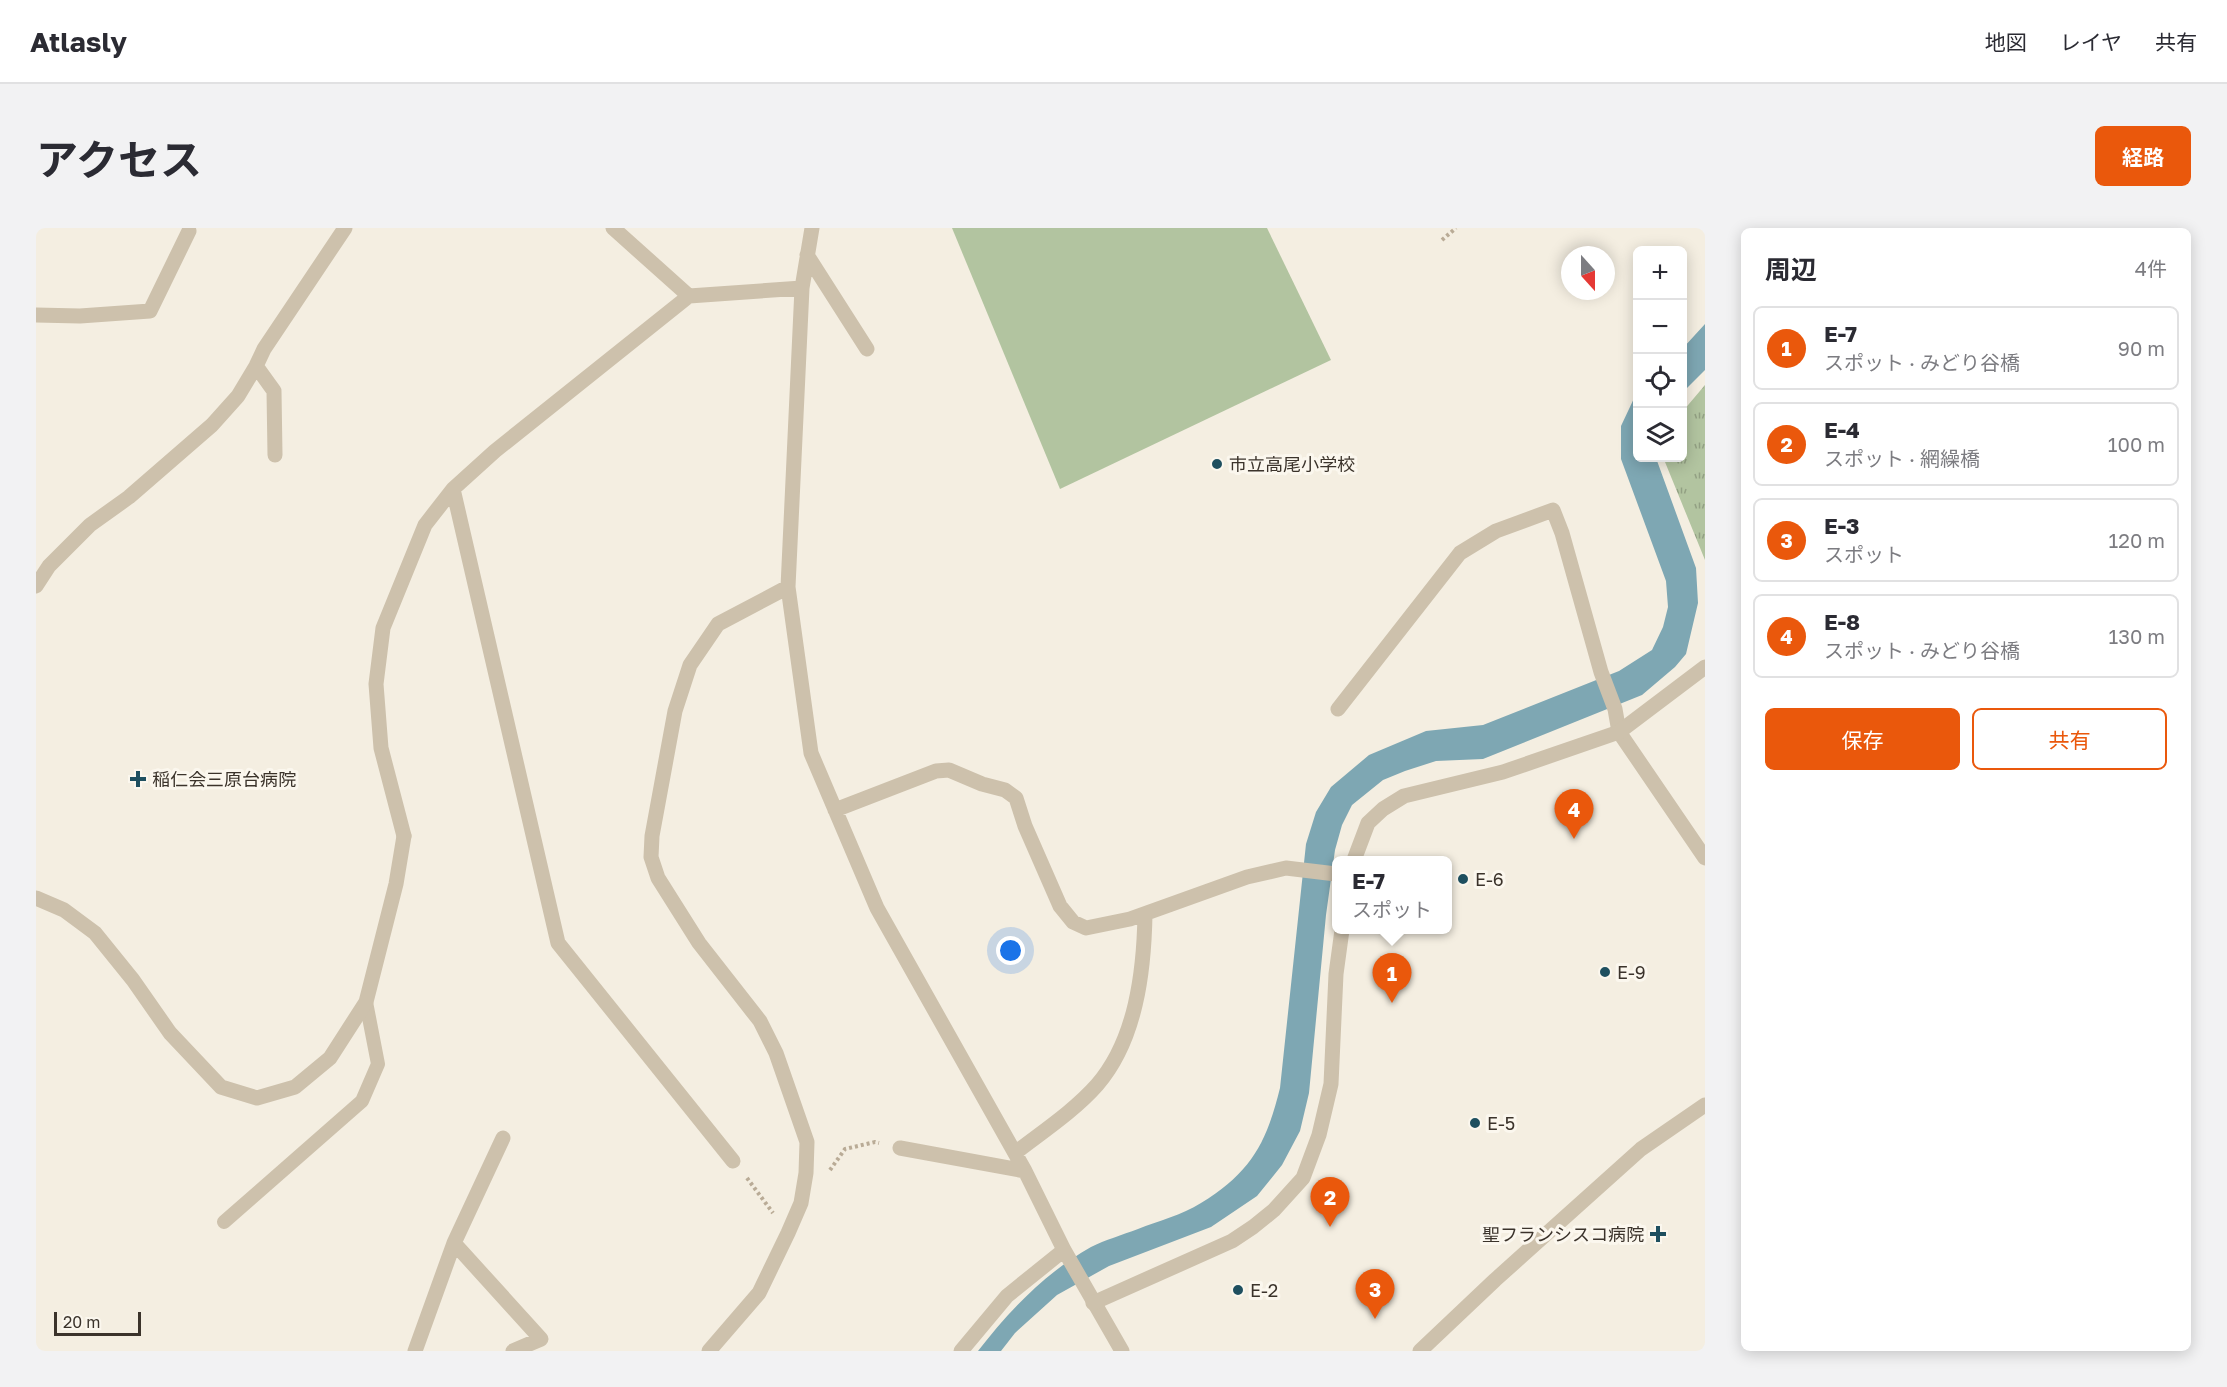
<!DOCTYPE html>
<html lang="ja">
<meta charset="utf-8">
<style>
:root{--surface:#fff;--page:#f2f2f3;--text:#2b2b33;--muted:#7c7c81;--line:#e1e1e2;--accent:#ea580c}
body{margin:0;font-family:"Golos Text","Noto Sans JP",sans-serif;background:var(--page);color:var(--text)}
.controls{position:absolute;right:18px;top:18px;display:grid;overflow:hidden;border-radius:9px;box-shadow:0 3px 15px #0003}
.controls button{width:54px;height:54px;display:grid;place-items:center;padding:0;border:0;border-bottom:2px solid var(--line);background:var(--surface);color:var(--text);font:30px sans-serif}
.compass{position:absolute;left:1525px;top:18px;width:54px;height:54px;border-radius:50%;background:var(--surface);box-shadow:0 3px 15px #0003;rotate:159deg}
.scale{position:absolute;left:18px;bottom:15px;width:87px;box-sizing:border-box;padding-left:6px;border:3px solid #3b332b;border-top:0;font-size:16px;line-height:21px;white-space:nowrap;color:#3b332b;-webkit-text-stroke:4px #fbf7ee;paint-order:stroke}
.you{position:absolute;left:975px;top:723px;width:21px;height:21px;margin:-15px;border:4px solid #fff;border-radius:50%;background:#1a73e8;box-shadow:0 0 0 9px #1a73e833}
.badge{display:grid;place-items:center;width:39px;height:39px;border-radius:50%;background:var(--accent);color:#fff;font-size:20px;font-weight:700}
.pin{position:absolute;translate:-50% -50px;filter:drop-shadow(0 2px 3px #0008)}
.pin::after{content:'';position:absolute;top:32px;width:21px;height:18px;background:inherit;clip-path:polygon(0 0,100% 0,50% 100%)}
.popup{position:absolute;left:1296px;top:628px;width:120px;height:78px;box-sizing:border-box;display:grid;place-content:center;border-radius:9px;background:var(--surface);filter:drop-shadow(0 2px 4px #0005);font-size:20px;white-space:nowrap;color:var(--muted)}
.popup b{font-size:22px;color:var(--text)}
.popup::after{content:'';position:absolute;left:50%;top:100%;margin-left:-12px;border:12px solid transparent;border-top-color:var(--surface)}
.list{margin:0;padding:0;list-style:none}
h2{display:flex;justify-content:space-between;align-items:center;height:78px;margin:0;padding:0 24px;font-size:26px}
h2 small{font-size:20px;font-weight:400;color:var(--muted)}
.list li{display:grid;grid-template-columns:39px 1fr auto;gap:18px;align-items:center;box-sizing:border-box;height:84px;margin:0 12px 12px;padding:0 12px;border:2px solid var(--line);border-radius:9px}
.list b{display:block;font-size:22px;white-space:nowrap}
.list p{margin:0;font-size:20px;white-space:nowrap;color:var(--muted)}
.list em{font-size:20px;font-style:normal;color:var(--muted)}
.actions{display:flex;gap:12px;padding:18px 24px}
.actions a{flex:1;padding:14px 0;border:2px solid var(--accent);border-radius:9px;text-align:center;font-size:21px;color:var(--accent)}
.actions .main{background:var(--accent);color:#fff}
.icon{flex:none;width:33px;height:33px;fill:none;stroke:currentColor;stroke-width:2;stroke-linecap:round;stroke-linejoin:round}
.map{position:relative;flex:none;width:1669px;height:1123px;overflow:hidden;border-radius:9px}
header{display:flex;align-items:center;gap:36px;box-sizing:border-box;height:84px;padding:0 30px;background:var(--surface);border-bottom:2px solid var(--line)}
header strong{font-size:28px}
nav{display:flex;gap:33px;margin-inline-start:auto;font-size:21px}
.intro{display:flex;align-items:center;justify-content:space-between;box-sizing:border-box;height:144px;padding:0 36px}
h1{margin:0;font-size:42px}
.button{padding:15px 27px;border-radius:9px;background:var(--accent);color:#fff;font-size:21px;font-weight:700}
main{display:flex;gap:36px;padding:0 36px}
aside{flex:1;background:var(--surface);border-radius:9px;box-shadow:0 3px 15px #0003}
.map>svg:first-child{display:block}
</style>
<header>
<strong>Atlasly</strong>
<nav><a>地図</a><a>レイヤ</a><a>共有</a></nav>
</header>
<div class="intro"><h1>アクセス</h1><a class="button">経路</a></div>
<main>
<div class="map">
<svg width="1669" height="1123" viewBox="0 0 1669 1123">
<defs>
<pattern id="park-tufts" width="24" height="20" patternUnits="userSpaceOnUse" patternTransform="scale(1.5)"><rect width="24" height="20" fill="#b2c4a0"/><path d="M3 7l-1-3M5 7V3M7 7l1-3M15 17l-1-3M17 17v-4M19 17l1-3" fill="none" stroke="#92a083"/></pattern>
</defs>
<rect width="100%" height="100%" fill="#f4eee1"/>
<path fill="#b2c4a0" d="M916,0H1231L1295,132L1024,261Z"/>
<path fill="url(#park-tufts)" d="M1669,157V332L1629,234L1630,230H1646L1647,183Z"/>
<path fill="#7ea7b3" d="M1669,96V142L1647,164V120Z
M1601,164L1602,230H1620L1660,340L1662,375L1650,426L1639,439L1606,467L1447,531L1400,533L1369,543L1347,552L1316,577L1306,597L1299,622L1290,687L1273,865L1264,903L1246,937L1221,968L1175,999L1073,1038L1021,1067L979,1105L965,1123H942C974,1082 1009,1045 1055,1019C1069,1012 1086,1007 1102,1001C1122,993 1146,987 1165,975C1215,944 1230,916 1244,860L1270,616L1280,584L1295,559L1333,527L1390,503L1447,497L1583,443L1616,422L1627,399L1632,379L1630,353L1585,231V198Z"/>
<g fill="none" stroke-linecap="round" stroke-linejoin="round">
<path stroke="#b9ab96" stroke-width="4" stroke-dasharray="3 3" stroke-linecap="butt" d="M1406,12L1420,0
M794,942L809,921L839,914L843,915
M711,950L737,985"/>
<path stroke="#cdc1ac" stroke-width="14" d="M188,994L326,873L342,836L330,774"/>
<path stroke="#cdc1ac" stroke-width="15" d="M577,0L653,68
M776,0L766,60L752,359L775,525L841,680L989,943L1028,1022L1086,1123
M771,27L831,121
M0,87L44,88L114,83L153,3
M220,138L238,163L239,227
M417,261L522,715L697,933
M0,358L13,338L54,297L93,269L176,197L202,168L220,138L228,121L309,0
M1302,481L1424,325L1460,303L1517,282L1526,305L1565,444L1579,481L1583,504L1669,630
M799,582L900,543L913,542L946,556L969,562L980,570L989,598L1024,678L1037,694L1050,700L1094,691L1211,649L1250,640L1300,646
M368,608L345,520L340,456L347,400L389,297L417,261L459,223L653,68L766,60
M864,920L989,943
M979,925C1006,904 1038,883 1061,857C1100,812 1108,744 1109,686
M418,1015L505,1111L477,1123
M379,1123L418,1015L467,910
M673,1123L723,1065L752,1005L765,975L770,945L771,914L740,825L724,793L663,715L622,650L615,629L616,608L639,483L654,437L682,396L752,359
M925,1123L971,1068L1028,1022
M1384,1123L1459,1052L1605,921L1669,877"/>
<path stroke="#cdc1ac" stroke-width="15" d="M1318,632L1332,595L1347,581L1368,568L1467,544L1583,504L1669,439
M0,670L28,682L59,705L97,752L134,805L185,859L221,870L259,859L294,830L330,774L360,656L368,608
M1057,1075L1196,1013L1217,999L1238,982L1267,950L1283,907L1295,856L1300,746L1306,702"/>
</g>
<g fill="#1e4f5f" stroke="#fbf7ee" stroke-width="2">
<circle cx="1181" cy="236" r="6"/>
<path d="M99 542h6v6h6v6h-6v6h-6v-6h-6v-6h6z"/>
<circle cx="1427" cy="651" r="6"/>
<circle cx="1569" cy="744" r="6"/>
<circle cx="1439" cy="895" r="6"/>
<path d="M1619 997h6v6h6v6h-6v6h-6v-6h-6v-6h6z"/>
<circle cx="1202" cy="1062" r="6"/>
</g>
<g text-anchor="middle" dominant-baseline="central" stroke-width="6" stroke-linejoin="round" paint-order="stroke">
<g font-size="18" fill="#3b332b" stroke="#fbf7ee" text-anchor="start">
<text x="1193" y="236">市立高尾小学校</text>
<text x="116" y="551">稲仁会三原台病院</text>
<text x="1439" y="651">E-6</text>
<text x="1581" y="744">E-9</text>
<text x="1451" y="895">E-5</text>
<text x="1608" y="1006" text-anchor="end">聖フランシスコ病院</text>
<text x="1214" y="1062">E-2</text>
</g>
</g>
</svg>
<div class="controls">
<button>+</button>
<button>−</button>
<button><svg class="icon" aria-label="locate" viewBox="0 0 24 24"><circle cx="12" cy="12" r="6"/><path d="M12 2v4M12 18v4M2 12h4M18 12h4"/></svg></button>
<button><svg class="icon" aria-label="layers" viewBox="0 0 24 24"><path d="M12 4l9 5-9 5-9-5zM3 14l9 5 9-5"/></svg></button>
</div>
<svg class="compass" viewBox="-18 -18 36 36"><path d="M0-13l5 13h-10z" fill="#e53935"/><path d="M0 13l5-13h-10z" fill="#7c7c81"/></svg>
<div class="scale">20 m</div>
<div class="you"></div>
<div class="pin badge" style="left:1356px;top:775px">1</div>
<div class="popup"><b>E-7</b>スポット</div>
<div class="pin badge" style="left:1294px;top:999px">2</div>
<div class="pin badge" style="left:1339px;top:1091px">3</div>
<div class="pin badge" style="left:1538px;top:611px">4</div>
</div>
<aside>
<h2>周辺<small>4件</small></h2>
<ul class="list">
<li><span class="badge">1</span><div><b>E-7</b><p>スポット · みどり谷橋</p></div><em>90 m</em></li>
<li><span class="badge">2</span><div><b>E-4</b><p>スポット · 網繰橋</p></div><em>100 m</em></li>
<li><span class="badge">3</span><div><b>E-3</b><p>スポット</p></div><em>120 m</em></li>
<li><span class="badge">4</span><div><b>E-8</b><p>スポット · みどり谷橋</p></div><em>130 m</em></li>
</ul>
<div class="actions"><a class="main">保存</a><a>共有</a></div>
</aside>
</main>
